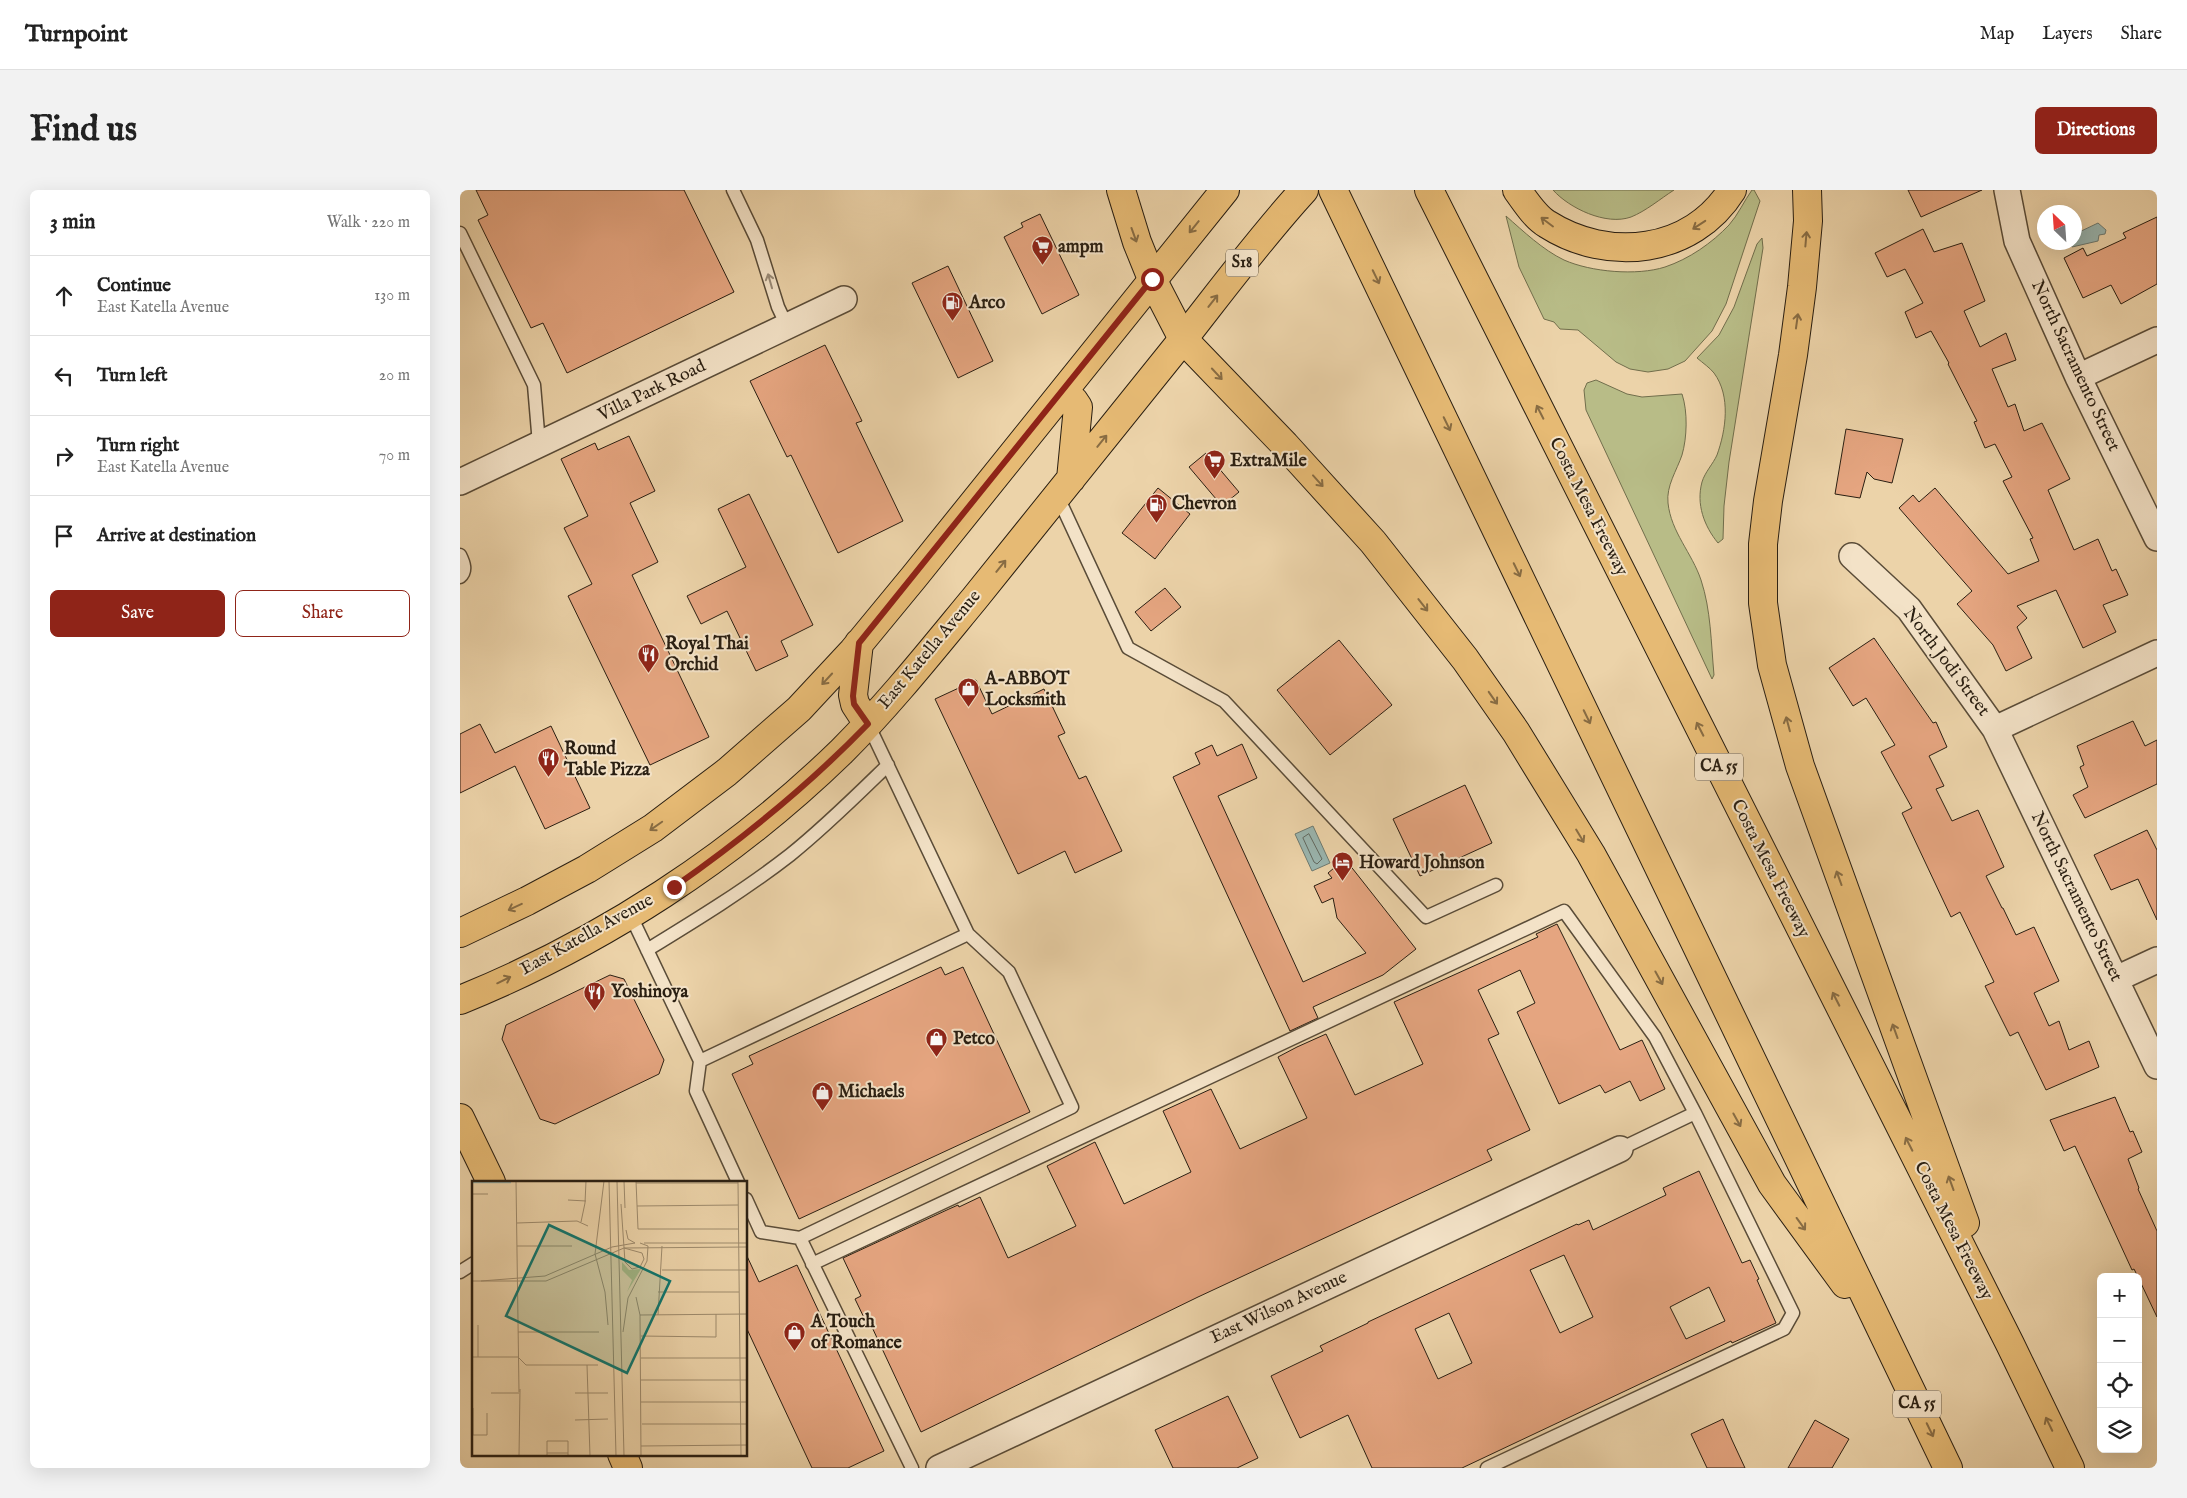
<!DOCTYPE html>
<meta charset="utf-8">
<style>
:root{--surface:#fff;--page:#f2f2f2;--text:#222;--muted:#767676;--line:#e0e0e0;--accent:#8f2418}
body{margin:0;font-family:"IM FELL English",serif;background:var(--page);color:var(--text)}
.controls{position:absolute;right:15px;bottom:15px;display:grid;overflow:hidden;border-radius:8px;box-shadow:0 5px 20px #0002}
.controls button{width:45px;height:45px;display:grid;place-items:center;padding:0;border:0;border-bottom:1px solid var(--line);background:var(--surface);color:var(--text);font:25px sans-serif}
.compass{position:absolute;left:1577px;top:15px;width:45px;height:45px;border-radius:50%;background:var(--surface);box-shadow:0 5px 20px #0002;rotate:335deg}
.stop{position:absolute;width:15px;height:15px;margin:-11px;border:4px solid #8f2418;border-radius:50%;background:#fff}
.stop.end{background:#8f2418;border-color:#fff;box-shadow:0 1px 5px #0008}
.list{margin:0;padding:0;list-style:none}
h2{display:flex;justify-content:space-between;align-items:center;height:65px;margin:0;padding:0 20px;font-size:21px}
h2 small{font-size:16px;font-weight:400;color:var(--muted)}
.list li{display:grid;grid-template-columns:32px 1fr auto;gap:15px;align-items:center;box-sizing:border-box;height:80px;padding:0 20px;border-top:1px solid var(--line)}
.list b{display:block;font-size:19px;white-space:nowrap}
.list p{margin:0;font-size:16px;white-space:nowrap;color:var(--muted)}
.list em{font-size:16px;font-style:normal;color:var(--muted)}
.actions{display:flex;gap:10px;padding:15px 20px}
.actions a{flex:1;padding:11px 0;border:1px solid var(--accent);border-radius:8px;text-align:center;font-size:18px;color:var(--accent)}
.actions .main{background:var(--accent);color:#fff}
.icon{flex:none;width:28px;height:28px;fill:none;stroke:currentColor;stroke-width:2;stroke-linecap:round;stroke-linejoin:round}
.map{position:relative;flex:none;width:1697px;height:1278px;overflow:hidden;border-radius:8px}
header{display:flex;align-items:center;gap:30px;box-sizing:border-box;height:70px;padding:0 25px;background:var(--surface);border-bottom:1px solid var(--line)}
header strong{font-size:24px}
nav{display:flex;gap:28px;margin-inline-start:auto;font-size:18px}
.intro{display:flex;align-items:center;justify-content:space-between;box-sizing:border-box;height:120px;padding:0 30px}
h1{margin:0;font-size:35px}
.button{padding:12px 22px;border-radius:8px;background:var(--accent);color:#fff;font-size:18px;font-weight:700}
main{display:flex;gap:30px;padding:0 30px}
aside{flex:1;background:var(--surface);border-radius:8px;box-shadow:0 5px 20px #0002}
.map>svg:first-child{display:block}
</style>
<header>
<strong>Turnpoint</strong>
<nav><a>Map</a><a>Layers</a><a>Share</a></nav>
</header>
<div class="intro"><h1>Find us</h1><a class="button">Directions</a></div>
<main>
<aside>
<h2>3 min<small>Walk · 220 m</small></h2>
<ul class="list">
<li><svg class="icon" aria-label="ahead" viewBox="0 0 24 24"><path d="M12 20V5M6 11l6-6 6 6"/></svg><div><b>Continue</b><p>East Katella Avenue</p></div><em>130 m</em></li>
<li><svg class="icon" aria-label="left" viewBox="0 0 24 24"><path d="M17 20v-9H6M10 6l-5 5 5 5"/></svg><div><b>Turn left</b></div><em>20 m</em></li>
<li><svg class="icon" aria-label="right" viewBox="0 0 24 24"><path d="M7 20v-9h11M14 6l5 5-5 5"/></svg><div><b>Turn right</b><p>East Katella Avenue</p></div><em>70 m</em></li>
<li><svg class="icon" aria-label="arrive" viewBox="0 0 24 24"><path d="M6 21V4h12l-3 4 3 4H6"/></svg><div><b>Arrive at destination</b></div></li>
</ul>
<div class="actions"><a class="main">Save</a><a>Share</a></div>
</aside>
<div class="map">
<svg width="1697" height="1278" viewBox="0 0 1697 1278">
<rect width="100%" height="100%" fill="#ecd3a9"/>
<filter id="stains"><feTurbulence type="fractalNoise" baseFrequency=".004" numOctaves="4"/><feColorMatrix values="0 0 0 0 .2 0 0 0 0 .09 0 0 0 0 .02 0 0 0 .5 -.17"/></filter>
<radialGradient id="worn" r=".72"><stop offset=".6" stop-color="#630" stop-opacity="0"/><stop offset="1" stop-color="#630" stop-opacity=".3"/></radialGradient>
<path fill="#b8bc87" stroke="#716e4c" d="M1093,0H1214C1200,9 1186,21 1171,27C1146,36 1109,18 1093,0Z
M1292,0H1294L1300,11L1266,114L1252,141L1225,171L1208,179L1188,182L1170,179L1156,172L1118,140L1100,139L1094,132L1084,129L1059,77L1046,26C1063,41 1083,60 1104,70C1131,82 1177,86 1205,77C1229,69 1252,53 1269,35C1278,25 1284,11 1292,0Z
M1302,48L1303,58L1269,272L1264,316L1263,349L1258,353C1244,336 1236,314 1242,292C1245,282 1253,274 1257,265C1266,240 1271,206 1254,183C1250,178 1243,173 1237,168L1259,145L1274,117L1297,54Z
M1136,190L1167,204L1182,207L1222,204C1228,222 1227,248 1222,265C1217,280 1206,296 1208,313C1211,342 1232,363 1241,390C1251,420 1251,453 1254,485L1252,489L1126,220L1124,200L1127,193Z"/>
<path fill="#9ab6b0" stroke="#6d7a71" d="M1638,33L1646,40L1645,44L1639,45L1638,51L1612,57L1610,53L1614,52L1615,44Z
M853,636L870,673L852,681L835,644Z"/>
<g fill="none" stroke-linecap="round" stroke-linejoin="round">
<path stroke="#626a61" stroke-width="1" d="M849,644L862,669L857,674L854,672L843,648Z"/>
</g>
<path fill="#e5a580" stroke="#2a1f12" fill-rule="evenodd" d="M16,0H224L274,102L107,183L83,133L71,138L18,30L28,25Z
M1448,0H1522L1461,27Z
M580,24L619,105L582,124L544,47L563,37L561,33Z
M1697,27V94L1661,114L1651,95L1623,108L1604,68L1623,58L1627,66L1666,48L1663,43Z
M1463,39L1474,62L1502,53L1525,111L1504,121L1520,157L1546,143L1556,170L1532,179L1548,217L1555,214L1564,241L1582,233L1610,289L1588,300L1614,360L1638,349L1652,381L1656,379L1668,405L1643,415L1656,442L1623,458L1596,400L1557,416L1567,428L1557,437L1572,468L1546,481L1533,455L1497,414L1512,401L1439,318L1453,305L1459,312L1475,298L1548,384L1579,371L1570,349L1573,348L1543,291L1552,287L1535,254L1525,258L1514,232L1517,231L1488,174L1489,173L1471,141L1456,148L1445,122L1463,113L1445,79L1427,87L1415,63Z
M488,76L533,171L498,188L452,93Z
M365,155L402,231L396,233L443,331L378,363L331,265L327,267L290,191Z
M1386,239L1443,249L1432,293L1414,289L1407,282L1400,308L1375,304Z
M169,246L195,301L170,313L198,372L172,385L249,547L190,575L108,406L132,394L104,338L128,326L101,269L135,253L138,260Z
M746,263L779,302L762,316L729,277Z
M698,298L730,324L695,369L662,343Z
M289,304L353,435L321,451L328,466L296,481L267,421L241,434L227,406L286,377L258,319Z
M705,398L721,417L691,441L675,422Z
M1414,448L1473,533L1476,532L1487,557L1469,566L1484,596L1476,599L1492,631L1518,620L1544,677L1526,686L1542,718H1543L1556,745L1574,737L1599,791L1574,803L1589,836L1599,831L1609,860L1629,851L1639,877L1586,900L1558,842L1550,846L1525,796L1534,792L1500,722L1491,727L1442,623L1452,618L1421,562L1435,555L1406,508L1393,516L1369,478Z
M879,450L932,515L870,565L817,500Z
M516,490L532,524L584,499L605,543L598,546L619,589L626,586L662,661L615,683L605,661L558,684L475,509Z
M1673,531L1685,556L1697,550V594L1625,628L1613,605L1628,597L1620,577L1624,575L1617,556Z
M20,534L35,563L91,536L130,618L85,639L55,576L0,603V544Z
M782,554L797,588L758,606L843,792L906,763L877,728L873,708L862,713L854,696L872,688L868,683L885,669L956,759L923,785L853,817L858,828L830,841L713,587L740,574L735,563L752,555L757,566Z
M1005,595L1032,653L960,686L933,629Z
M1687,640L1697,660V730L1678,689L1651,700L1634,665Z
M1097,734L1160,860L1182,850L1205,899L1180,911L1170,891L1145,903L1140,895L1099,914L1057,822L1075,813L1060,780L1018,800L1039,844L1028,849L1070,940L1027,960L1032,970L738,1107L461,1242L411,1135L408,1136L395,1109L401,1106L383,1068L489,1019L498,1015L499,1017L520,1007L548,1068L572,1057L616,1036L587,976L635,952L664,1014L731,982L703,921L751,899L780,959L847,928L818,867L837,857L866,844L895,905L963,874L934,812L1078,747L1076,744Z
M481,777L485,785L503,777L570,922L339,1029L272,884L293,874L289,866Z
M150,785L164,789L204,870L199,884L95,934L80,929L42,849L46,835Z
M1655,907L1670,942L1673,941L1682,962L1668,969L1679,998L1678,999L1697,1041V1127L1678,1087L1674,1079L1672,1080L1615,956L1604,961L1590,930Z
M1239,981L1282,1073L1290,1070L1299,1089L1297,1090L1316,1133L1272,1153L1271,1151L1002,1278H912L888,1225L840,1248L811,1186L863,1161L860,1156L908,1133V1132L1117,1034L1118,1035L1129,1030L1133,1040L1206,1005L1203,998ZM1104,1065L1133,1127L1100,1143L1070,1080ZM1249,1097L1265,1131L1226,1149L1210,1117ZM989,1123L1012,1173L978,1189L955,1139Z
M286,1064L299,1092L337,1075L424,1261L388,1278H352L286,1137Z
M768,1206L798,1268L777,1278H713L695,1240Z
M1263,1229L1272,1250L1285,1278H1247L1231,1244Z
M1355,1230L1389,1249L1372,1278H1328Z"/>
<g fill="none" stroke-linecap="round" stroke-linejoin="round">
<defs>
<path id="lane" d="M273,0L297,50L318,117L327,136
M0,43L74,195L79,254
M597,305L668,458L764,511L966,727L1036,695
M0,365C4,373 7,381 0,387
M170,724L240,871L508,744L408,534
M187,760C236,730 285,700 330,665C365,637 396,606 428,575
M240,871L236,901L278,992
M286,1009L301,1042L340,1048L452,1278
M340,1048L612,917L549,782L508,744
M352,1074L1104,721L1195,847L1235,923
M0,1082L14,1073
M1027,1278L1324,1139L1333,1123L1235,923L1160,959"/>
<path id="street" d="M1547,0L1557,51L1618,187L1697,348
M1618,187L1697,150
M0,292L384,109
M1392,366L1449,419L1535,539L1697,876
M1535,539L1697,463
M1656,789L1697,770
M479,1278L1160,959"/>
<path id="primary" d="M604,201L614,211L618,217L611,289
M399,453L393,505L395,514L408,534
M0,743L67,711L127,679L193,638L267,582L339,519L393,461L454,387L765,0
M0,810C141,753 273,667 382,561C430,513 472,460 515,408C584,323 652,238 720,153C761,101 800,48 844,0
M0,928L31,992
M162,1264L168,1278"/>
<path id="highway" d="M661,0L677,52L692,89L723,149L825,255L913,352L1005,469L1056,542L1131,664L1312,994L1385,1094
M873,0L1488,1278
M969,0L1550,1154L1610,1278
M1057,0C1065,11 1075,27 1087,34C1148,73 1232,64 1272,0
M1347,0L1348,31L1342,97L1333,165L1308,311L1303,354V413L1312,475L1340,576L1505,1033"/>
</defs>
<use href="#lane" stroke="#5a4c38" stroke-width="15"/>
<use href="#street" stroke="#5a4c38" stroke-width="28"/>
<use href="#primary" stroke="#2a1f12" stroke-width="30"/>
<use href="#highway" stroke="#2a1f12" stroke-width="30"/>
<use href="#lane" stroke="#f3e2c7" stroke-width="12"/>
<use href="#street" stroke="#f3e2c7" stroke-width="25"/>
<use href="#primary" stroke="#e6ba74" stroke-width="28"/>
<use href="#highway" stroke="#e6ba74" stroke-width="28"/>
</g>
<defs><path id="oneway-shaft" d="M-6 0H5M1.5-3L5.5 0L1.5 3" fill="none" stroke-width="1.6" stroke-linecap="round" stroke-linejoin="round" transform="scale(1.25)"/></defs>
<g stroke="#886c43">
<use href="#oneway-shaft" transform="translate(1087 32) rotate(-143)"/>
<use href="#oneway-shaft" transform="translate(1239 35) rotate(147)"/>
<use href="#oneway-shaft" transform="translate(734 37) rotate(129)"/>
<use href="#oneway-shaft" transform="translate(674 45) rotate(70)"/>
<use href="#oneway-shaft" transform="translate(1346 49) rotate(-85)"/>
<use href="#oneway-shaft" transform="translate(916 87) rotate(64)"/>
<use href="#oneway-shaft" transform="translate(753 111) rotate(-52)"/>
<use href="#oneway-shaft" transform="translate(1337 131) rotate(-82)"/>
<use href="#oneway-shaft" transform="translate(757 184) rotate(47)"/>
<use href="#oneway-shaft" transform="translate(1080 222) rotate(-117)"/>
<use href="#oneway-shaft" transform="translate(987 234) rotate(64)"/>
<use href="#oneway-shaft" transform="translate(642 251) rotate(-51)"/>
<use href="#oneway-shaft" transform="translate(858 291) rotate(48)"/>
<use href="#oneway-shaft" transform="translate(541 376) rotate(-51)"/>
<use href="#oneway-shaft" transform="translate(1057 380) rotate(64)"/>
<use href="#oneway-shaft" transform="translate(963 415) rotate(52)"/>
<use href="#oneway-shaft" transform="translate(367 489) rotate(133)"/>
<use href="#oneway-shaft" transform="translate(1033 508) rotate(55)"/>
<use href="#oneway-shaft" transform="translate(1127 527) rotate(64)"/>
<use href="#oneway-shaft" transform="translate(1328 534) rotate(-105)"/>
<use href="#oneway-shaft" transform="translate(1240 539) rotate(-117)"/>
<use href="#oneway-shaft" transform="translate(196 636) rotate(145)"/>
<use href="#oneway-shaft" transform="translate(1120 646) rotate(59)"/>
<use href="#oneway-shaft" transform="translate(1379 688) rotate(-110)"/>
<use href="#oneway-shaft" transform="translate(55 717) rotate(155)"/>
<use href="#oneway-shaft" transform="translate(1199 788) rotate(61)"/>
<use href="#oneway-shaft" transform="translate(44 790) rotate(-26)"/>
<use href="#oneway-shaft" transform="translate(1376 809) rotate(-117)"/>
<use href="#oneway-shaft" transform="translate(1435 841) rotate(-110)"/>
<use href="#oneway-shaft" transform="translate(1277 930) rotate(61)"/>
<use href="#oneway-shaft" transform="translate(1449 954) rotate(-117)"/>
<use href="#oneway-shaft" transform="translate(1491 993) rotate(-110)"/>
<use href="#oneway-shaft" transform="translate(1341 1034) rotate(54)"/>
<use href="#oneway-shaft" transform="translate(1589 1234) rotate(-116)"/>
<use href="#oneway-shaft" transform="translate(1470 1240) rotate(64)"/>
</g>
<use stroke="#998a76" href="#oneway-shaft" transform="translate(310 91) rotate(-106)"/>
<g fill="none" stroke-linecap="round" stroke-linejoin="round">
<path stroke="#8f2418" stroke-width="6" d="M214,697C284,648 349,595 408,534L394,514L393,506L399,453L692,89"/>
</g>
<defs>
<symbol id="supermarket-pin" viewBox="-11 -11 22 30"><path d="M0 17L-7.5 6A9.5 9.5 0 1 1 7.5 6Z" fill="#8f2418" stroke="#f3e2c7"/><path d="M-6-5.5h2.5l.6 2H6L4.5 2H-2.5L-4.4-4H-6ZM-1.5 3.2a1.3 1.3 0 1 0 .1 0ZM3 3.2a1.3 1.3 0 1 0 .1 0Z" fill="#fff"/></symbol>
<symbol id="fuel-pin" viewBox="-11 -11 22 30"><path d="M0 17L-7.5 6A9.5 9.5 0 1 1 7.5 6Z" fill="#8f2418" stroke="#f3e2c7"/><path d="M-5.5-6h7V0h2V4h1.3V-2.5L3-4.5l.8-.8L6-3V5H2.5V1h-1V6h-7ZM-4.2-4.7v3.2H.2V-4.7Z" fill="#fff"/></symbol>
<symbol id="restaurant-pin" viewBox="-11 -11 22 30"><path d="M0 17L-7.5 6A9.5 9.5 0 1 1 7.5 6Z" fill="#8f2418" stroke="#f3e2c7"/><path d="M-5-6h1v4h1v-4h1v4h1v-4h1v5L-1.5 .5V6h-2V.5L-5-1ZM5-6V6H3V1.5H1.5Q1.5-4 5-6Z" fill="#fff"/></symbol>
<symbol id="shop-pin" viewBox="-11 -11 22 30"><path d="M0 17L-7.5 6A9.5 9.5 0 1 1 7.5 6Z" fill="#8f2418" stroke="#f3e2c7"/><path d="M-5-2.5h2.3a2.7 3.5 0 0 1 5.4 0H5L5.5 6h-11ZM-1.5-2.5h3a1.5 2.3 0 0 0-3 0Z" fill="#fff"/></symbol>
<symbol id="hotel-pin" viewBox="-11 -11 22 30"><path d="M0 17L-7.5 6A9.5 9.5 0 1 1 7.5 6Z" fill="#8f2418" stroke="#f3e2c7"/><path d="M-6-4.5h1.5V1H6V5H4.5V3h-9V5H-6ZM-4 0a1.8 1.8 0 1 1 3.6 0ZM.5 0V-2.5h3Q6-2.5 6 0Z" fill="#fff"/></symbol>
</defs>
<g fill-rule="evenodd">
<use href="#supermarket-pin" x="570" y="44" width="25" height="34"/>
<use href="#fuel-pin" x="480" y="100" width="25" height="34"/>
<use href="#supermarket-pin" x="742" y="258" width="25" height="34"/>
<use href="#fuel-pin" x="684" y="302" width="25" height="34"/>
<use href="#restaurant-pin" x="176" y="452" width="25" height="34"/>
<use href="#shop-pin" x="496" y="486" width="25" height="34"/>
<use href="#restaurant-pin" x="76" y="556" width="25" height="34"/>
<use href="#hotel-pin" x="870" y="660" width="25" height="34"/>
<use href="#restaurant-pin" x="122" y="790" width="25" height="34"/>
<use href="#shop-pin" x="464" y="836" width="25" height="34"/>
<use href="#shop-pin" x="350" y="890" width="25" height="34"/>
<use href="#shop-pin" x="322" y="1130" width="25" height="34"/>
</g>
<g text-anchor="middle" dominant-baseline="central" stroke-width="4" stroke-linejoin="round" paint-order="stroke">
<g fill="#f3e2c7" stroke="#665a48" stroke-width="1">
<rect x="766" y="59.5" width="32" height="27" rx="4"/>
<rect x="1235" y="563.5" width="48" height="27" rx="4"/>
<rect x="1433" y="1200.5" width="48" height="27" rx="4"/>
</g>
<g font-size="16" font-weight="bold" fill="#2a1f12">
<text x="782" y="73">S18</text>
<text x="1259" y="577">CA 55</text>
<text x="1457" y="1214">CA 55</text>
</g>
<g font-size="18" font-weight="bold" fill="#2a1f12" stroke="#f3e2c7" text-anchor="start">
<text x="598" y="57">ampm</text>
<text x="509" y="113">Arco</text>
<text x="770" y="271">ExtraMile</text>
<text x="712" y="314">Chevron</text>
<text x="205" y="454">Royal Thai<tspan x="205" dy="21">Orchid</tspan></text>
<text x="525" y="489">A-ABBOT<tspan x="525" dy="21">Locksmith</tspan></text>
<text x="104" y="559">Round<tspan x="104" dy="21">Table Pizza</tspan></text>
<text x="899" y="673">Howard Johnson</text>
<text x="151" y="802">Yoshinoya</text>
<text x="493" y="849">Petco</text>
<text x="378" y="902">Michaels</text>
<text x="351" y="1132">A Touch<tspan x="351" dy="21">of Romance</tspan></text>
</g>
<g font-size="18" fill="#2a1f12" stroke="#f3e2c7">
<text transform="translate(1615 176) rotate(65)">North Sacramento Street</text>
<text transform="translate(192 201) rotate(-26)">Villa Park Road</text>
<text transform="translate(1128 317) rotate(63)">Costa Mesa Freeway</text>
<text transform="translate(470 460) rotate(-50)">East Katella Avenue</text>
<text transform="translate(1486 472) rotate(53)">North Jodi Street</text>
<text transform="translate(1310 679) rotate(63)">Costa Mesa Freeway</text>
<text transform="translate(1616 707) rotate(64)">North Sacramento Street</text>
<text transform="translate(127 745) rotate(-29)">East Katella Avenue</text>
<text transform="translate(1493 1041) rotate(63)">Costa Mesa Freeway</text>
<text transform="translate(819 1118) rotate(-25)">East Wilson Avenue</text>
</g>
</g>
<g transform="translate(12 991)">
<rect width="275" height="275" fill="#ecd3a9"/>
<path d="M150,81L157,89L169,88L155,111L160,99L150,89Z" fill="#b8bc87"/>
<path fill="none" stroke="#9ab6b0" stroke-width="2.5" d="M0,1H39"/>
<path fill="none" stroke="#9e8b6d" stroke-width="1" d="M44,0L47,211M132,0L123,73L133,111L136,144M137,0L144,275M145,0L152,275M152,0L153,27M164,0L166,48H267M266,0L269,275M164,2H266M0,13H16M96,19L114,20M149,23L153,81L160,88L168,86L172,78L170,72L152,67M165,25L266,24M109,41L113,22L114,0M45,42L105,40L116,45M154,49L156,58L163,62M172,62H275M45,65H100M190,89H275M0,100H74L152,67L275,66M9,100L73,95L140,66L163,62M186,111H267M164,116L168,134L169,275M168,134L275,133M186,134L190,65M6,144V176M46,151H127M151,151L156,117L175,80L176,65L168,62M169,155L244,156V133M0,176H46L54,184H126M169,177H275M115,184L118,275M169,199H275M19,212H47M103,212H136M169,221H275M103,239L136,238M170,243H275M0,254H15V232M1,254V227M169,265L275,264M75,272H96M47,275L48,208M75,275V260H96V275"/>
<path fill="#0f766e" fill-opacity="0.15" stroke="#0f766e" stroke-width="2.5" d="M77,44L198,100L155,192L34,135Z"/>
<rect width="275" height="275" fill="none" stroke="#2a1f12" stroke-width="2.5"/>
</g>
<rect width="100%" height="100%" filter="url(#stains)"/>
<rect width="100%" height="100%" fill="url(#worn)"/>
</svg>
<div class="controls">
<button>+</button>
<button>−</button>
<button><svg class="icon" aria-label="locate" viewBox="0 0 24 24"><circle cx="12" cy="12" r="6"/><path d="M12 2v4M12 18v4M2 12h4M18 12h4"/></svg></button>
<button><svg class="icon" aria-label="layers" viewBox="0 0 24 24"><path d="M12 4l9 5-9 5-9-5zM3 14l9 5 9-5"/></svg></button>
</div>
<svg class="compass" viewBox="-18 -18 36 36"><path d="M0-13l5 13h-10z" fill="#e53935"/><path d="M0 13l5-13h-10z" fill="#767676"/></svg>
<div class="stop" style="left:692px;top:89px"></div>
<div class="stop end" style="left:214px;top:697px"></div>
</div>
</main>
